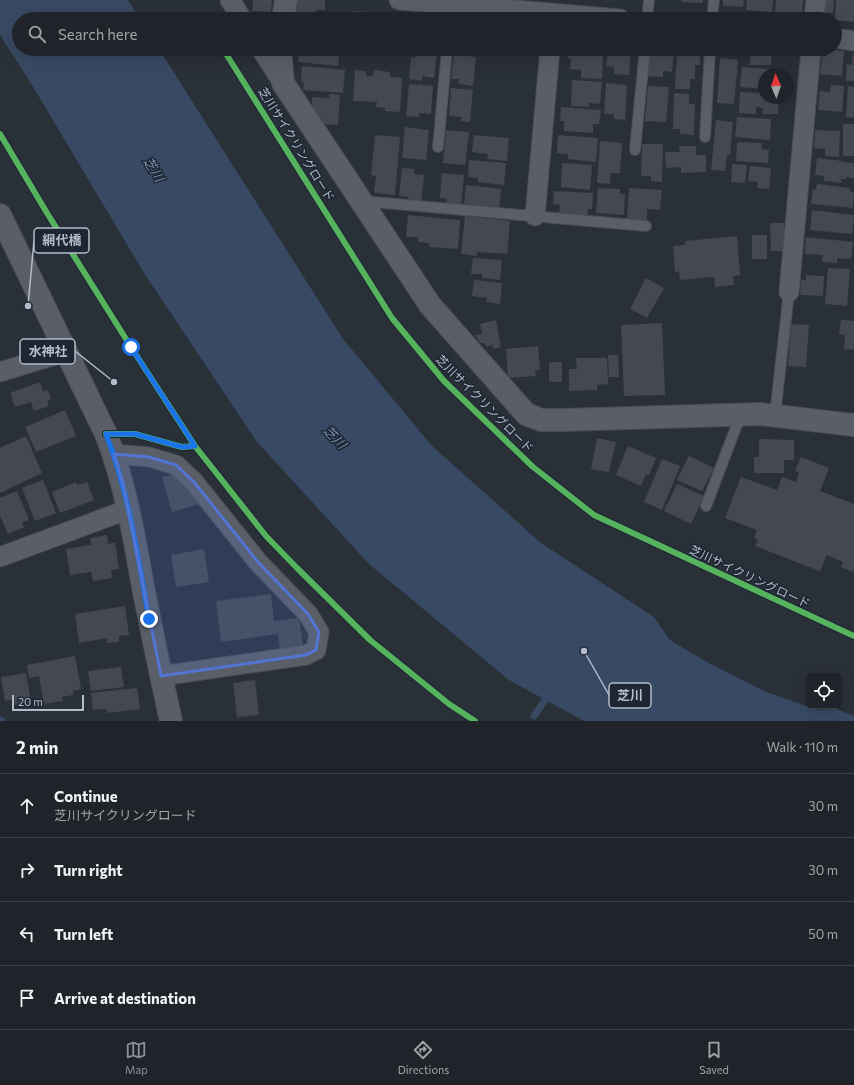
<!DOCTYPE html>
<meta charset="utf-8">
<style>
:root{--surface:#20242a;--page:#2d3036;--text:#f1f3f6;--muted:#a2a4a8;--line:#3d4147;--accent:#8c9099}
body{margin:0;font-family:Commissioner,"Noto Sans JP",sans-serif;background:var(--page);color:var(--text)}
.controls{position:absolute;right:12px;bottom:12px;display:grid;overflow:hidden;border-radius:6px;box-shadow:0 4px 16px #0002}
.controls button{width:36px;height:36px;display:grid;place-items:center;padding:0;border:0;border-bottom:1px solid var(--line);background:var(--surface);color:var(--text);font:20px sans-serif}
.compass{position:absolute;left:758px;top:68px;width:36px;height:36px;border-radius:50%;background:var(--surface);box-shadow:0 4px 16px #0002;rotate:358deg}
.scale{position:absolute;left:12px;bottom:10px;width:72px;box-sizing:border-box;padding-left:4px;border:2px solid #b4bcc9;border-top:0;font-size:11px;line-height:14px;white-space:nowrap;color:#b4bcc9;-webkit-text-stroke:3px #1d2633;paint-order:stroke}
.stop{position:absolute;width:12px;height:12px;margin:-9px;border:3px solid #1a73e8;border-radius:50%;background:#fff}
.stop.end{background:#1a73e8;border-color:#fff;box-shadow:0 1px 4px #0008}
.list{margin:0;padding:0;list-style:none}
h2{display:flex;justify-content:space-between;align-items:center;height:52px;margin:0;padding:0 16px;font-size:17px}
h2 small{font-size:13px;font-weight:400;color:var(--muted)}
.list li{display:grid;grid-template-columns:26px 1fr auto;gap:12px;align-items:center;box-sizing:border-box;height:64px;padding:0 16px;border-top:1px solid var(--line)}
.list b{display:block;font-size:15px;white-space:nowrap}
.list p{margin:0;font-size:13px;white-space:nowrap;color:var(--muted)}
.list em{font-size:13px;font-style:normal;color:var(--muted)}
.icon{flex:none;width:22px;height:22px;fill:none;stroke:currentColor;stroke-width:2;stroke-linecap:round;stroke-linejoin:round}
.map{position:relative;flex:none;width:854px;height:721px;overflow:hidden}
.search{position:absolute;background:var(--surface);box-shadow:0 4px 16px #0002;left:12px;right:12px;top:12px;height:44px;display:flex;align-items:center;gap:10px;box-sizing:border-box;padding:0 14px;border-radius:22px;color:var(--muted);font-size:15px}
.sheet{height:308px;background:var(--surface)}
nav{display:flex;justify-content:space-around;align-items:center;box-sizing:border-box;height:56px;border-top:1px solid var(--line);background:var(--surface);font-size:11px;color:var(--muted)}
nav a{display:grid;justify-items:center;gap:2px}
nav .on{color:var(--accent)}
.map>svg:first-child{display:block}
</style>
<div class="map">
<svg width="854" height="721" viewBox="0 0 854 721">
<rect width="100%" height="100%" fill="#2a3038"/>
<path fill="#384963" d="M0,0H128L140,19H19V49H159L343,339L432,446L541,543L654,617L670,640L707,662L766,692L818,710L837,709L854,716V721H584L509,680L369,564L257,442L144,273L32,85L0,35Z"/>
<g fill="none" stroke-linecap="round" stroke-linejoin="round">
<path stroke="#384963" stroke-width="7" d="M534,716L550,693
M0,720L2,721"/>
</g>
<path fill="#444950" d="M253,0H272L271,12L252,11Z
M294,0H325V10H316V19H294Z
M682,0H703V3L681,2Z
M723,0H744L743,7L723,6Z
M747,0H773L772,12L746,10Z
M776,0H803L802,16L775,14Z
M821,0H834L833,13L820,12Z
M836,0H854V22L835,20Z
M351,11L374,12V19H351Z
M320,12L348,15V19H319Z
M415,15L439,17V19H415Z
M299,49H340L338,66L298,62Z
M577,49H603L602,52L577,50Z
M608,49H631L629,75L614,74V67L606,66Z
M650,49H674L672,72L663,71V77L648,76Z
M685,49H700V65H695V79H690V89H675L677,54H685Z
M751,49H772L771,65H750Z
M827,49L844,51L842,76L820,74L822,56H827Z
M416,52L437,54L434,78L422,76V81L409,79L411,57L415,58Z
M569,53L603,55L602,79L581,78V70L570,69L571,58L568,59Z
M853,54H854V81H846L847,64L852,65Z
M454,55L476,57L473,86L459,84V79H451Z
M720,58L738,60L734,104L717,103Z
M302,66L345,70L343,93L303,90L304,82L301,81Z
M742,67L778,70V74H764V89L740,87Z
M355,70L366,71V76H373L374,70L390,72V77L402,78L400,112L385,111V108L376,107L377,102L353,101Z
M572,80L602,82L600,104L589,103V107L571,106Z
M606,83L627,85L625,120L614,119V114H604Z
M409,84L433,86L431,114L419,113V117L406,116Z
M831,85L844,86L842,112L818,110L820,91L830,92Z
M648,86L669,87L666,122L645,121Z
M848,86L854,87V118L846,117Z
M451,88L473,90L470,122L461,121V117L449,116Z
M740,92L764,93V98H779L778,114H763V108L756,107V114L739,113Z
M674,93L689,94V104H695L694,135L680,134V129H673Z
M329,94L340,95L338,125L321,124L322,118H317V112L312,111V97L329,98Z
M561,107L601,110L599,124H593V133L564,131V121H560Z
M737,117L771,119L770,140L735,137Z
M716,120L733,122L730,155H727L725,171L711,170Z
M843,124H854V156H843Z
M405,127L429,130L426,160L402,158Z
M446,130L469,132L465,165L443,163Z
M815,130L840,131L839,157L825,156V149L814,148Z
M375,135L400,137L395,195L374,193L376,176L371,175Z
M474,135L509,138L507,161L487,159L488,154L472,152Z
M558,135L598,138L596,162L568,159V154L557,153Z
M600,141L622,143L620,173H611L610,184L597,183Z
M737,142L762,143V149L769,150L768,163L736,161Z
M642,144H663L662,182L651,181V176H641Z
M679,146H696V155H706V172L681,173V167L666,168L665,152H680Z
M817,158L843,161L842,162L854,163V178L846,177V179H841V183L824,181V176L815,175Z
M469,160L506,163L504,185L478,182V178L468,177Z
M562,163L592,165L590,190L561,187Z
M732,164L747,165L745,183L731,182Z
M750,166L771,168L769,189L757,188L758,182L748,181Z
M402,168L414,169V174L424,175L421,202L408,200L409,197L399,196Z
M442,173L464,175L461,205L446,203L447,199L440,198Z
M817,184L850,188V192H854L853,208L811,204L813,189L816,190Z
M466,185L501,189L499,209L464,206Z
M598,188L620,189V194H625L624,215L596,213Z
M629,188L662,190L660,210L647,209V220L627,219Z
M554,191L593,193L592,209H588L587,217L559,215L560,205L553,204Z
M812,210L854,215L852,234L810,230Z
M408,215L460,220L458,249L429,247V243L418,242V237H406Z
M465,216L510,221L507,254L477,252V256L461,254Z
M770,223H784L785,251H771Z
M752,235H767V259H752Z
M737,236L740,275L733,276L734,285L715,287L714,277L680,280L679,271L675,272L673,246L685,245V241Z
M806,237L853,242L851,259L837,258V263L822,262L823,255L805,254Z
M473,258L502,260L500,280L482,278V274H471Z
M828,268L850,269L847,306L825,304Z
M806,275L824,276L823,296L800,295L801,280H806Z
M646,278L664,288L647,318L630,309Z
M474,280L502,283L500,304L486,302L487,298L472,296Z
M496,320L501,347L493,349V345L486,347L485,343H480L475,335L482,334L480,324Z
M841,320L854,321V350L844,349L845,335L839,334Z
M662,323L665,395L624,396L621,325Z
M791,324L809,325L806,367L788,366Z
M538,346L540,370H535L536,376L508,378L506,349Z
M608,355H618L619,377H609Z
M576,358H607L608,384L597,385V390L569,391V369H577Z
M549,362H562V382H549Z
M40,382L43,391L48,390L51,399L47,400L49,406L34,411L31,402L15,407L10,393Z
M65,410L76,436L36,452L25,427Z
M26,436L42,473L0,493V448Z
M597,438L616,442L609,472L591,469Z
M759,439L794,440V460H784V473H754V457H759Z
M628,446L656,458L649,475L646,474L641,486L616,475Z
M689,456L714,468L702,491L677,480Z
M801,457L829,468L820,491L854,504V568L853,572L841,567L843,562L827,555L820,571L755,546L758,540L754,538L757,530L725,518L741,477L777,490L782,477L796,482L799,472L795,471Z
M662,459L680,466L662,510L644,502Z
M176,473L199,504L172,512L162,477Z
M43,480L56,513L35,521L22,488Z
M76,482L77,485L87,482L94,500L60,513L52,492Z
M677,484L704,496L691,524L664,511Z
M17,491L29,520L22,523L24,527L8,534L0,516V498Z
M107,535L108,544L115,542L119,569L111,570L112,578L93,581L91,572L70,575L66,549L91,545L90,538Z
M204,549L209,582L176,587L171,555Z
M271,594L274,621L299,618L303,647L280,650L278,634L221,642L216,601Z
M125,606L129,635L119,636V642L107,643V638L79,643L75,614Z
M75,656L81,689L73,691V695L62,697L63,701L44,704L39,676L29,678L27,665Z
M121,667L124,687L91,691L88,671Z
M26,673L31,702L15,705L14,699L5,701L1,677Z
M255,680L259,715L237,717L233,683Z
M137,688L140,709L107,713L106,709L93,710L91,693Z"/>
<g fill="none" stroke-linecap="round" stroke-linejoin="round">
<defs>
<path id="service" d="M450,19L451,1
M647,19L649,0
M712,19L714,0
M705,137L710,49
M438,147L447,49
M635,150L645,49
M361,201L646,226
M775,415L789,292
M706,506L741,414"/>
<path id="minor" d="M230,0L242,19
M399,0L620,19
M814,19L816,0
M835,38L854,41
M261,49L283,83
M535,216L550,49
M789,292L811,49
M0,372L65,352
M114,454L149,457L176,465L194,482L258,562L308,614L319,632L316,650L306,655L161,676
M0,557L129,509"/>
<path id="tertiary" d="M283,19L286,0
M280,49L283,83L430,305L526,414L541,420H564L760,414L854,425
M0,215L106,434C125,483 134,535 143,587C152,632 161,676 171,721"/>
</defs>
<use href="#service" stroke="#484c53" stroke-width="12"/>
<use href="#minor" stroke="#484c53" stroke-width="21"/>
<use href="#tertiary" stroke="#484c53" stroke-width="24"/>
<use href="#service" stroke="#5a5e66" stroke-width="10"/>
<use href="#minor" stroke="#5a5e66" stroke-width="19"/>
<use href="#tertiary" stroke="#5a5e66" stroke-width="22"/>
<defs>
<path id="cycleway" d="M223,49L392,318L444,381L533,467L594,515L854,636
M0,134L47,213L131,347L195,446L266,536L297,568L370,640L449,704L475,721
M106,434H135L182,447L195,446"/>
</defs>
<use href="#cycleway" stroke="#1d2633" stroke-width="8"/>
<use href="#cycleway" stroke="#56b35d" stroke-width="6"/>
</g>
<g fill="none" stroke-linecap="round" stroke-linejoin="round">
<path stroke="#1a73e8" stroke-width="5" d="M131,347L195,446L182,447L135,434H106C129,493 138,557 149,619"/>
</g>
<path fill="#5274d3" fill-opacity="0.2" stroke="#5274d3" stroke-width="3" stroke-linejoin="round" d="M114,454L149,457L176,465L194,482L258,562L308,614L319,632L316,650L306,655L161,676L123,484Z"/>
<g text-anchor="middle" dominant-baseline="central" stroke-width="3" stroke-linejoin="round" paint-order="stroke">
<g font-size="12" fill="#b4bcc9" stroke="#1d2633">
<text transform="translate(297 144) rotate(58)">芝川サイクリングロード</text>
<text transform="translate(485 403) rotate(45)">芝川サイクリングロード</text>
<text transform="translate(750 576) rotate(25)">芝川サイクリングロード</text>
</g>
<g font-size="13" font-style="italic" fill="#7c92b1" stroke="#1d2633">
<text transform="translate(154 169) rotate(58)">芝川</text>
<text transform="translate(335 437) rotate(46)">芝川</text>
</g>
</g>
<path fill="none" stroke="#b4bcc9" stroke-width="1.5" d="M28 306L34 241M114 382L75 351M584 651L609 695"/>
<g fill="#b4bcc9" stroke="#1d2633" stroke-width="1.5">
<circle cx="28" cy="306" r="4"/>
<circle cx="114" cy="382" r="4"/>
<circle cx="584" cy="651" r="4"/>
</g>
<g fill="#1d2633" stroke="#b4bcc9" stroke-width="1.5">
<rect x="34" y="228" width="55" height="25" rx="4"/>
<rect x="20" y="339" width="55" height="25" rx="4"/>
<rect x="609" y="683" width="42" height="25" rx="4"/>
</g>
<g font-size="13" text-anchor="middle" font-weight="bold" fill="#b4bcc9">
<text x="62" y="245">網代橋</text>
<text x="48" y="356">水神社</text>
<text x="630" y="700">芝川</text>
</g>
</svg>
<div class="controls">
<button><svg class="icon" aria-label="locate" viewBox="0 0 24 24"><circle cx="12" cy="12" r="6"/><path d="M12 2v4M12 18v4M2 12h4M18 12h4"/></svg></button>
</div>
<svg class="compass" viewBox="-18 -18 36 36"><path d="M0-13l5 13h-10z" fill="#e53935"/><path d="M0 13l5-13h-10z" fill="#a2a4a8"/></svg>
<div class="scale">20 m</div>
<div class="stop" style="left:131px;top:347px"></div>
<div class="stop end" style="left:149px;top:619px"></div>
<div class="search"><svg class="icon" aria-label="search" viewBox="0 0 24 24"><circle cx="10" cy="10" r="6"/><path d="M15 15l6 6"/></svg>Search here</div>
</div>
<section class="sheet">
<h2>2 min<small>Walk · 110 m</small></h2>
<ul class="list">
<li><svg class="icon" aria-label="ahead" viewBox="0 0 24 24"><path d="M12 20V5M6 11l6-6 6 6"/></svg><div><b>Continue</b><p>芝川サイクリングロード</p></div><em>30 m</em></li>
<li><svg class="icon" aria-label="right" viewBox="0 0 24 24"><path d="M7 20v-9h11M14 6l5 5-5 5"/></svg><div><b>Turn right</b></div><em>30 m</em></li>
<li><svg class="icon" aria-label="left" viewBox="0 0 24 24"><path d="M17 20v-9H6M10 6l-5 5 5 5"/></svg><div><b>Turn left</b></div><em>50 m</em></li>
<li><svg class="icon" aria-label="arrive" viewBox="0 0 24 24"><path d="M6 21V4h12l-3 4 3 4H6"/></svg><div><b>Arrive at destination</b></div></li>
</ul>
</section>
<nav>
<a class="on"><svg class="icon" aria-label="map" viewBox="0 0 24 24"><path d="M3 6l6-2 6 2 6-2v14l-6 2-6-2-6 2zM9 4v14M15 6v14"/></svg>Map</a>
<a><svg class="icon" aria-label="directions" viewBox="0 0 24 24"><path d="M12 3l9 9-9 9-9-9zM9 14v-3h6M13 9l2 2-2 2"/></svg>Directions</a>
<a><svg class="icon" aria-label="saved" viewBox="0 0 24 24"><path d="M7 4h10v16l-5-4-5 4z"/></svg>Saved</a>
</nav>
